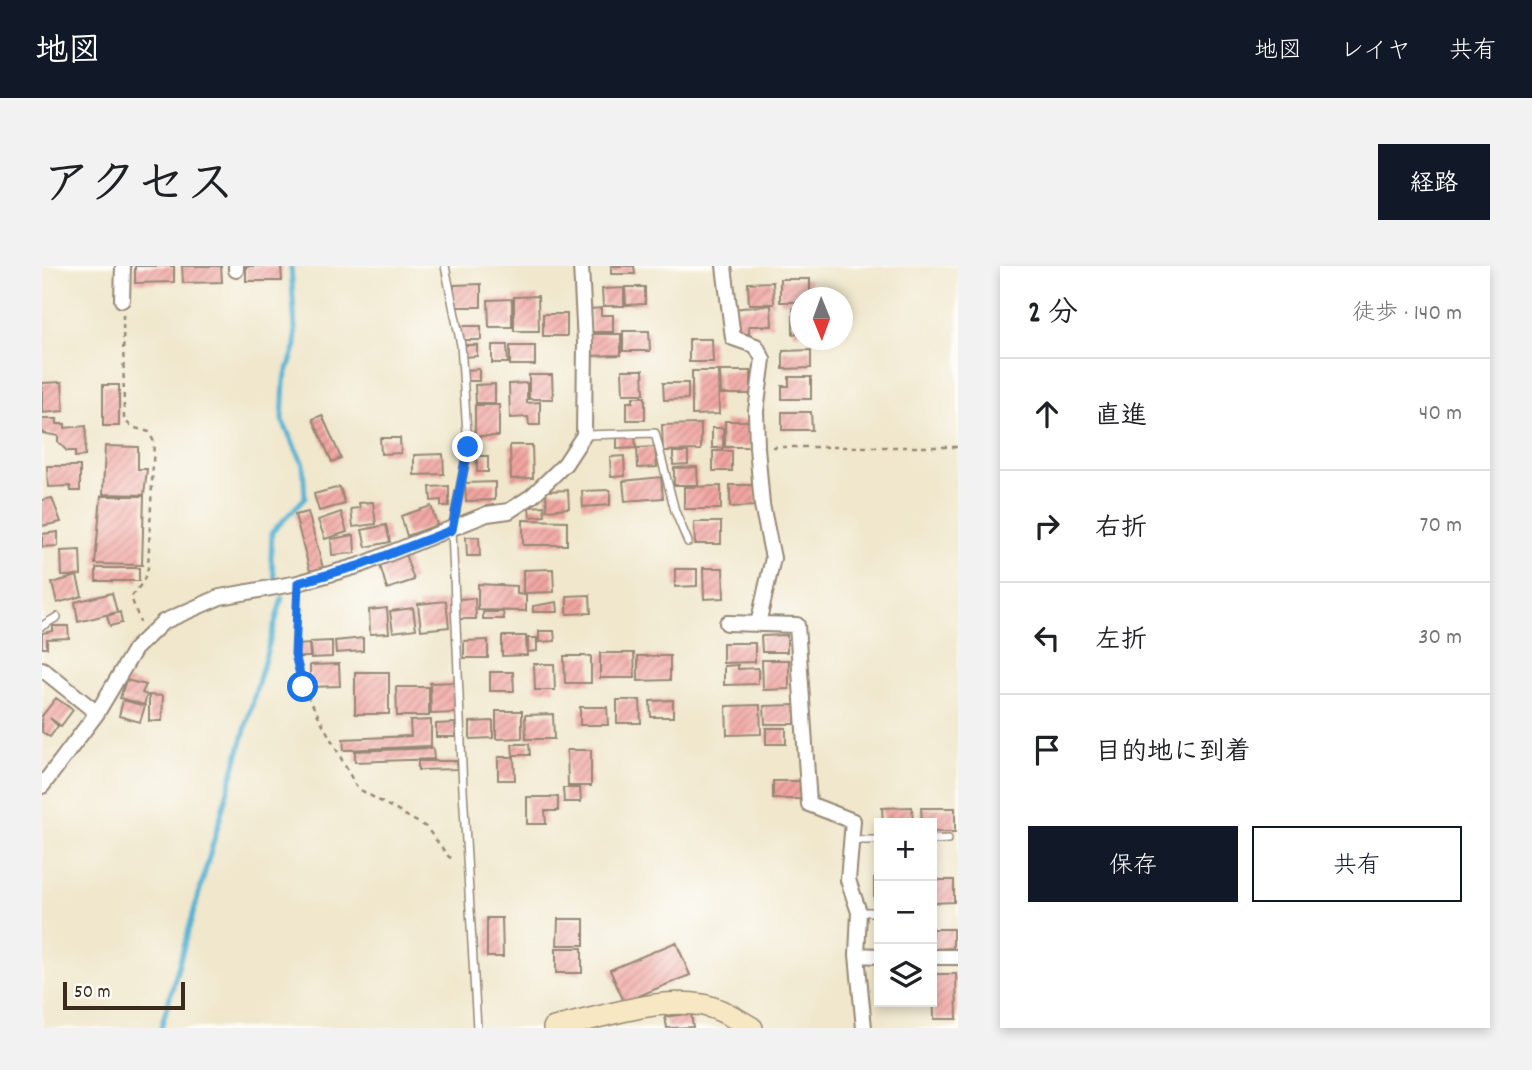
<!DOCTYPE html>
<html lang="ja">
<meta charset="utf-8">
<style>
:root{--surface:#fff;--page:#f2f2f2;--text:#202124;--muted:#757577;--line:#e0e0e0;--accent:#111827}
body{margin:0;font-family:Dekko,"Klee One",sans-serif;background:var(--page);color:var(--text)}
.controls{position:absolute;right:21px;bottom:21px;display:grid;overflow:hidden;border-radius:0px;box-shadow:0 4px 10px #0003}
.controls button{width:63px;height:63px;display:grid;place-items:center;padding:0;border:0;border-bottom:2px solid var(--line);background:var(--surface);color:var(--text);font:35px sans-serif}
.compass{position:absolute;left:748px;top:21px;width:63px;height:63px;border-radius:50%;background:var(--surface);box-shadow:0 4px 10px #0003;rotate:179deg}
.scale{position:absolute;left:21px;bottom:18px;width:122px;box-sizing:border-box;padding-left:7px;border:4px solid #3b2a1e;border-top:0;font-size:19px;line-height:24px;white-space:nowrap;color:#3b2a1e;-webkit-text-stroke:5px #fdfcf7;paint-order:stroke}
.stop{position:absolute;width:21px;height:21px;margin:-16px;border:5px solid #1a73e8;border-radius:50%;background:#fff}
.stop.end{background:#1a73e8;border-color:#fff;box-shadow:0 2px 7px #0008}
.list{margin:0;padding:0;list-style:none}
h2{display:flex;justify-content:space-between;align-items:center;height:91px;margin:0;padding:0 28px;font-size:30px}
h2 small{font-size:23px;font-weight:400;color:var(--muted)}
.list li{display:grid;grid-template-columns:46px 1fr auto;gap:21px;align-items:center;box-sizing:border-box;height:112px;padding:0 28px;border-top:2px solid var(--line)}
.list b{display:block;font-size:26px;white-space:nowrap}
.list em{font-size:23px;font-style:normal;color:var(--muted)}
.actions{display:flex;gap:14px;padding:21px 28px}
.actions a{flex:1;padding:16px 0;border:2px solid var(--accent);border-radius:0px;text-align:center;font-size:24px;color:var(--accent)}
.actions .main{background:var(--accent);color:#fff}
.icon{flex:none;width:38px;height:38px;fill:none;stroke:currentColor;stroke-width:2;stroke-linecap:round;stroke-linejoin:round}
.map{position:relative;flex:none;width:916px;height:762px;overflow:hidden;border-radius:0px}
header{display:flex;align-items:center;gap:42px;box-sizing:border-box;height:98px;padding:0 35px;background:var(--accent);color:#fff}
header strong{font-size:33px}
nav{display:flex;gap:38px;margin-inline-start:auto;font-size:24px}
.intro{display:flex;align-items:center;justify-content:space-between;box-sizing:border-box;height:168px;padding:0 42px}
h1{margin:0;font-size:49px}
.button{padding:18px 32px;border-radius:0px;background:var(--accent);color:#fff;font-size:24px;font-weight:700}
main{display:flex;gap:42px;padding:0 42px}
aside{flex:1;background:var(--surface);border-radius:0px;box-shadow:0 4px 10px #0003}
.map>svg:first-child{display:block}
</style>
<header>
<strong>地図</strong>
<nav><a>地図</a><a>レイヤ</a><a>共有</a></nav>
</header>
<div class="intro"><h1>アクセス</h1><a class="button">経路</a></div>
<main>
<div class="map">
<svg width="916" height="762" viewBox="0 0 916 762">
<defs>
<pattern id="building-hatch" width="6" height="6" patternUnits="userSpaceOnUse" patternTransform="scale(1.75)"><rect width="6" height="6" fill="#f2a6a2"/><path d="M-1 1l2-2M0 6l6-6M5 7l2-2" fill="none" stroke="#c58783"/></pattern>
</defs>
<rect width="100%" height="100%" fill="#fdfcf7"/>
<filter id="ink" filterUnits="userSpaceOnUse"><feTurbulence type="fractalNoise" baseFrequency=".0143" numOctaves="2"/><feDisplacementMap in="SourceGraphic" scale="14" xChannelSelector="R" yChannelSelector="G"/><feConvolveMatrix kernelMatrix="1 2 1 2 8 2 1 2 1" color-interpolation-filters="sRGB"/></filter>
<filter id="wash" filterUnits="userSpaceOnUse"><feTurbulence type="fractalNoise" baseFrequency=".00686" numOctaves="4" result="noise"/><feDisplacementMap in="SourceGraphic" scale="28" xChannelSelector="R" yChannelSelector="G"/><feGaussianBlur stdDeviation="1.57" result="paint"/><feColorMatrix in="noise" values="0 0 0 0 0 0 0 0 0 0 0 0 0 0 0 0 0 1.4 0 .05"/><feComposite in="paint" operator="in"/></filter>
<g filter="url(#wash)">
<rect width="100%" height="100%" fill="#f0e7cc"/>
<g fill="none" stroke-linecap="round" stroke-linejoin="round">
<path stroke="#53b1d2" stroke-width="5" d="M233,312L229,293L230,266L263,232L261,198L240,154L242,115L254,79L249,0
M119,762L240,332"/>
</g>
<g id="blocks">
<path fill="url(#building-hatch)" d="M93,0H132V16L93,17Z
M140,0H179L180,16L141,17Z
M204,0H239L240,15H204Z
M569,0H592L593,8H569Z
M738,13H768V32H758V36H738Z
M731,16L732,38H707L706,17Z
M439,18V41H412V19Z
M583,21H603V38L584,39Z
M582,22V40H561L560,23Z
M496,30L497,65H472V31Z
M470,33V61H447L446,34Z
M729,39L730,60H707V68H692L691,43Z
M559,42V49H571V66H549V43Z
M751,42H758V67L751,68Z
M501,48H525V70H501Z
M418,60H439V74H418Z
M581,65H607L608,85H581Z
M547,68H579V89L547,90Z
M647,73H670L671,96H647Z
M420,79H435V90L420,91Z
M450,79H465L466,97H450Z
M468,80H493V99H468Z
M769,84V102L741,103V85Z
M437,103V115H422V104Z
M580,104H601L602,128H581Z
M650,105H676L677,148L650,149Z
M678,105H709V128H679Z
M487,109H510L511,133H487Z
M747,111H769V133H740V120H747Z
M20,116L22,145L0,147V117Z
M485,117V137L498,136V159H487L486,151L468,152L467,118Z
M621,117H646V133L622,134Z
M453,118V137H434L433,119Z
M61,119H77V160H61Z
M591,131H603V154H585V136H591Z
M433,139H457V170H433Z
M740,146H769L770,164H740Z
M280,149L299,192L290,196L271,153Z
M0,153H15V158H23V162L44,160L43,190L33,191V185H25L16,176V170L0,167Z
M683,155H707V181H683Z
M659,158V184L621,185L620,159Z
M670,162H681V182H670Z
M593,169L594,182L575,183V170Z
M338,172H358L359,187L339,188Z
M468,179H490L491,212L469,213Z
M63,180L96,181V203H105L102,229L61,228Z
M613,181L615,201L596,202L595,182Z
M671,185H690V205H671Z
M631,186H646V198L631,199Z
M401,188L402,208L372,209V189Z
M435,190H446V206H435Z
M582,190L583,210L569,211L568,191Z
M5,200H38V225H29L28,220L6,221Z
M655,201L656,219H632V202Z
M619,211L621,232L583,235L581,215Z
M453,216V234L424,235L423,217Z
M688,219H715V240L688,241Z
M407,220V240H399V234L389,235L388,221Z
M679,220V243H642V221Z
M298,221L303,238L277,245L272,228Z
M526,224L527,242L505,244L504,225Z
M568,224V239L541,241L540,225Z
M59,230H102L100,299L53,298Z
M10,232L19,256L0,260V234Z
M331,236L334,258L311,261L309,243L318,242L317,237Z
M389,240L395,259L365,270L359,250Z
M502,240L503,250L488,251L487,241Z
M266,246L281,302L268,305L253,249Z
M299,246L305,266L283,273L276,254Z
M481,254L525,255V279H481Z
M652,256H679V278H653Z
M344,259L348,276L324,281L320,264Z
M16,266V280L0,281V268Z
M312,269L313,287L290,289L289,273Z
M424,271H437L438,290H425Z
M38,284L39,309L20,310L19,285Z
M363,288L372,314L345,323L337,296Z
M54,302H97V315H54Z
M661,302H681L682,332L662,333Z
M511,303L512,326L481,327V304Z
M633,303H655V320L633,321Z
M35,310L40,330L15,337L10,317Z
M436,318L475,320V328L484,329V345L436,344Z
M70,327L75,346L36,356L33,336Z
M548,329L549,347L525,348V330Z
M433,332L434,353H415V333Z
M404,335L407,361L379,364L376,338Z
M515,336L516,346H491V340Z
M345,342L347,367L328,368L327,344Z
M371,342L374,363L351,366L348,345Z
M78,346L80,357L68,360L65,350Z
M441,346H461L462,353H441Z
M11,360H26L27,372L5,373V382H0V367L11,365Z
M497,365H512L513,375L497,376Z
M745,369V386H720L719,370Z
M460,370H484L485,389L460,390Z
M321,372V385L294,387L293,375Z
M486,372H495V385L486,386Z
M446,374V392H422V375Z
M290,375V391L269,392L268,376Z
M681,377H713V396L681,397Z
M267,378L268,391H256V379Z
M558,387H592L593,412H558Z
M522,390H549V417H523Z
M596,390H628V414L596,415Z
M720,394H747V423L721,424Z
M297,398L298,420L268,421V399Z
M492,398H512L513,424H493Z
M696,399V403L716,402V418L682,419V400Z
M313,406H347V448H313Z
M448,406H471L472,425H448Z
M84,414L104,419L100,427L105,429L102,439L78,432Z
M413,416L414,447L389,448L388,417Z
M354,421H387V450H355Z
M107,429L121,430L120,455H107Z
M14,432L31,444L19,460L8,452L16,460L8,471L0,466V450Z
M81,434L103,440L98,456L77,450Z
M575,434H598L599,457H575Z
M631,434V451H609L608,435Z
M718,439L719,468L685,469L684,440Z
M753,439V458H723L722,440Z
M538,441H565L566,459H538Z
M454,445H480V472L454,473Z
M511,448L512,473H484L483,449Z
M389,454V480L302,484L301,473L369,470L368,455Z
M451,455V472L428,473V456Z
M413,457L414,471H394V458Z
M724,462H744V478H724Z
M470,478H487L488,489H471Z
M391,482L392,493L313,496V485Z
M525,484H549V520H526Z
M456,491H472L473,514H456Z
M376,495H415V503L376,504Z
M731,515H761V533H731Z
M521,522H538L539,536H522Z
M485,531H516V545H503L504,558H485Z
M870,541L871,557H841L840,542Z
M879,542H913V566H890V557H880Z
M832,612H837V645H832Z
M890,614H912V636L890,637Z
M445,652H460L461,691H445Z
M516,653H542V679H515Z
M890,663H911V682L890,683Z
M634,676L648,709L582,736L568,704Z
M514,682H540V707H514Z
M891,708H914L915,753H892Z
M649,747L651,761L625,762L623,751Z"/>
</g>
</g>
<g filter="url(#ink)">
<use href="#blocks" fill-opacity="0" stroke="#968875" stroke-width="2"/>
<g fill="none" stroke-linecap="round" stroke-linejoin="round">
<defs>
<path id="lane" d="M403,0L419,79L426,181L410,264L421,524L435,762
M542,169L613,167L633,245L646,276
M0,360L15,351
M810,574H837
M890,574L906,573
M817,646H837"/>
<path id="street" d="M194,0V4
M682,0L691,72L714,80L721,93L714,145L715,181L720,239L731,292L716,358
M80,34L81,0
M685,357L755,359L767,538L811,555L806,614L817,646L815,689L822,762
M0,403L55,447
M0,520L55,447L93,383L121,356L178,331L256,317L319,299L445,248L467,245L490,230L523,198L542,169L543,77L539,0
M815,689L837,690
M890,691H916"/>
<path id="secondary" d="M512,762C558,752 614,731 661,739C679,743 695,753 710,762"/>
</defs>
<use href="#lane" stroke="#968875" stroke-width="10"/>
<use href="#street" stroke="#968875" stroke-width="18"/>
<use href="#secondary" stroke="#968875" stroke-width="24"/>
<path stroke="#968875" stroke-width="2.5" stroke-dasharray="5 5" stroke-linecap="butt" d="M81,48L82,154L90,161L107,166L112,176L106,302L101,316L89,331L98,356
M730,181H916
M255,331L253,388L261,421L315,522L384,561L407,591L413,593"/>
<use href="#lane" stroke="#fff" stroke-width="7"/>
<use href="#street" stroke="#fff" stroke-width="14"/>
<use href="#secondary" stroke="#f7e8c3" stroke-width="21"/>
</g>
</g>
<g fill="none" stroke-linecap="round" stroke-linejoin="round" filter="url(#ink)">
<path stroke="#1a73e8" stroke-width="9" d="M261,421L253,388L256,317L319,299L410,264L426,181"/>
</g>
</svg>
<div class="controls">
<button>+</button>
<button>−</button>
<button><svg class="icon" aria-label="layers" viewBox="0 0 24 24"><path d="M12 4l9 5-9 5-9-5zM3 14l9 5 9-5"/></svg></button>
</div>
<svg class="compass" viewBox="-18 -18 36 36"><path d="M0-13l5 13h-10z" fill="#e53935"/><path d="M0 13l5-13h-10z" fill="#757577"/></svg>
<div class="scale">50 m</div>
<div class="stop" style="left:261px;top:421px"></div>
<div class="stop end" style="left:426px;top:181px"></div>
</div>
<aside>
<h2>2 分<small>徒歩 · 140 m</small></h2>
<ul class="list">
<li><svg class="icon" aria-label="ahead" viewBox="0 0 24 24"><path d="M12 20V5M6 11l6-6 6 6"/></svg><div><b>直進</b></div><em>40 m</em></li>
<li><svg class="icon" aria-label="right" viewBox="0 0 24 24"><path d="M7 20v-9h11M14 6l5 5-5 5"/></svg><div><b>右折</b></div><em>70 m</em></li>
<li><svg class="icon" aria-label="left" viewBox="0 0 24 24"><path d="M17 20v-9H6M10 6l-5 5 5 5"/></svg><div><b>左折</b></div><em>30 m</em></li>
<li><svg class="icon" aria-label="arrive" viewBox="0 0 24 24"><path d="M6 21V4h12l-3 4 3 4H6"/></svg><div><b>目的地に到着</b></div></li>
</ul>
<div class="actions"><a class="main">保存</a><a>共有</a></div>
</aside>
</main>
